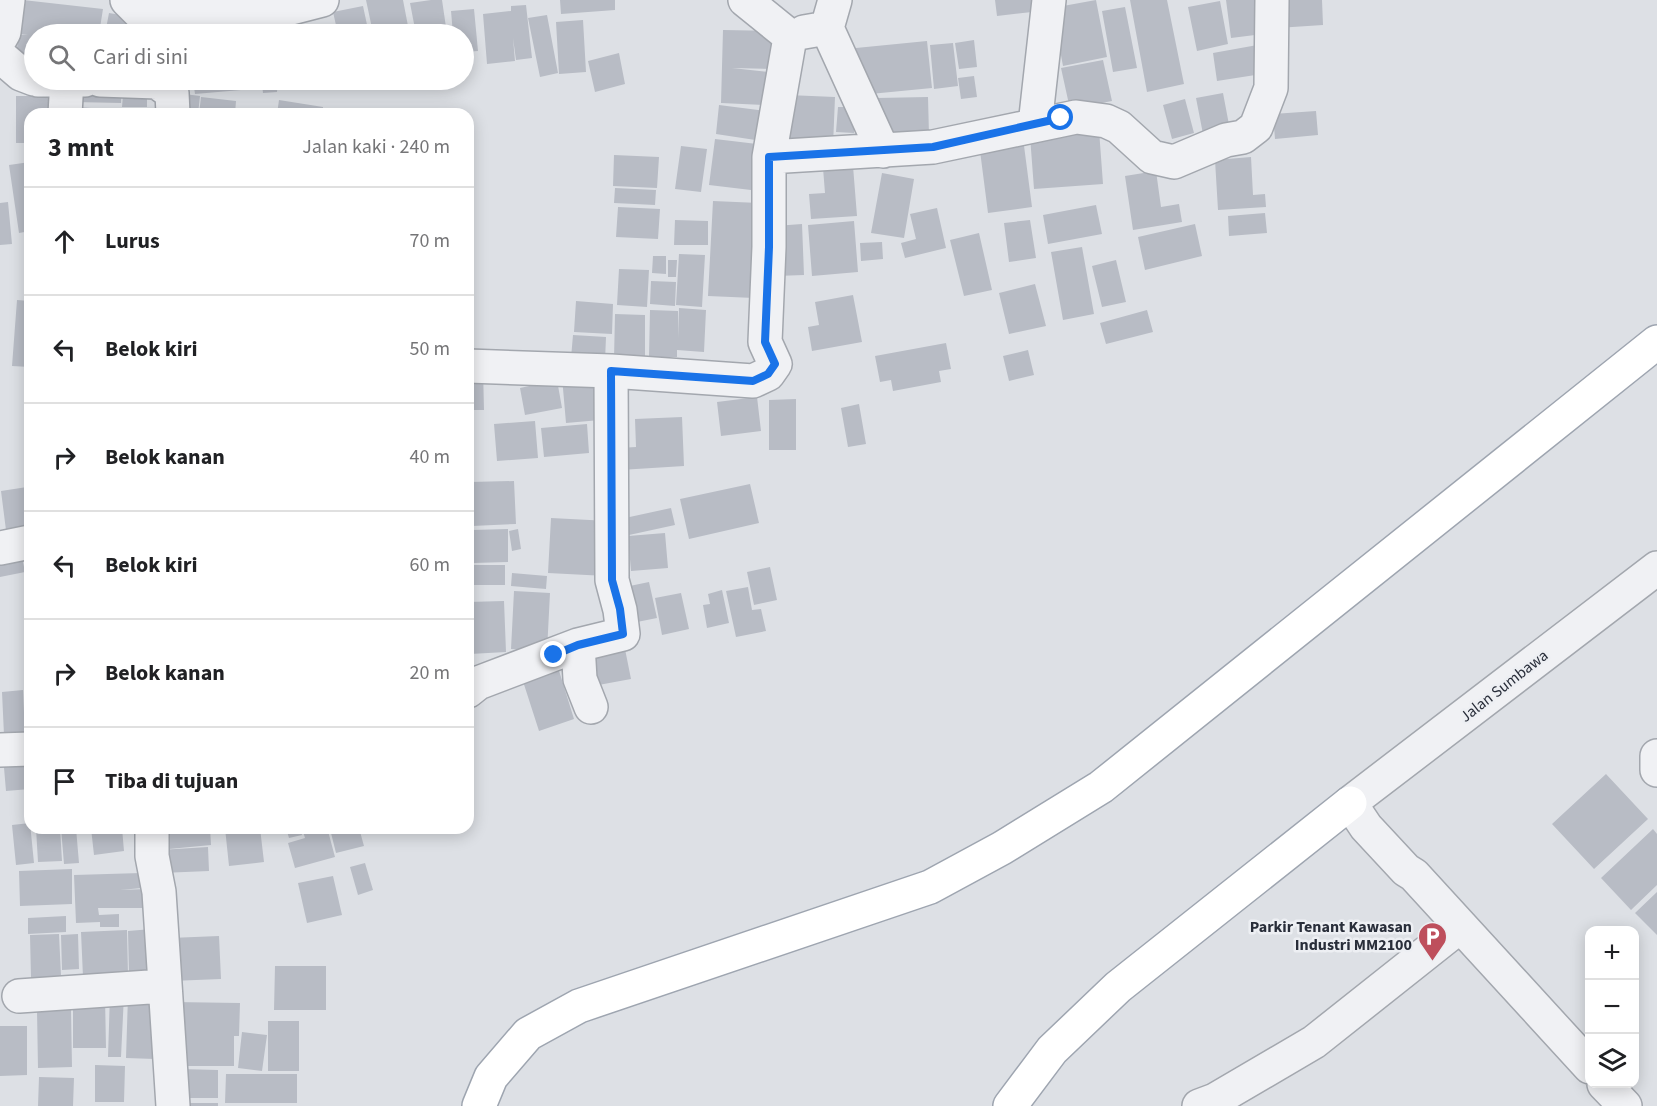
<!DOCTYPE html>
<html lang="id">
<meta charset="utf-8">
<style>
:root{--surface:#fff;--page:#f6f6f6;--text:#202124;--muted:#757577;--line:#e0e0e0}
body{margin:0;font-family:"Source Sans 3",sans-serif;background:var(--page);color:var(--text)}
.controls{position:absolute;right:18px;bottom:18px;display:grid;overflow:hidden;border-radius:12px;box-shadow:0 3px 15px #0003}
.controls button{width:54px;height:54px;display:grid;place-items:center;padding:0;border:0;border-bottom:2px solid var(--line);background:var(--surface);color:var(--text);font:30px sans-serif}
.stop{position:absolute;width:18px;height:18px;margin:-14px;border:4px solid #1a73e8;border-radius:50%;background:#fff}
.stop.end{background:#1a73e8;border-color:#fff;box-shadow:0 2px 6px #0008}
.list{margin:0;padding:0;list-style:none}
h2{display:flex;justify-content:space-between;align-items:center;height:78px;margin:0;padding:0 24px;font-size:26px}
h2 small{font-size:20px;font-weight:400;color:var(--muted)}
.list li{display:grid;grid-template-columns:39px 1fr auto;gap:18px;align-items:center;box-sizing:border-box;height:108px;padding:0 24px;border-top:2px solid var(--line)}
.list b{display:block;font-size:22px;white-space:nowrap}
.list em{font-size:20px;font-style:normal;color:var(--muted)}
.icon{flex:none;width:33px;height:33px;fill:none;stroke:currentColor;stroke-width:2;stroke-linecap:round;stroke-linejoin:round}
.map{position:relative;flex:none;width:1657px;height:1106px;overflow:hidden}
.search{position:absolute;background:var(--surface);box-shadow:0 3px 15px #0003;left:24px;top:24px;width:450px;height:66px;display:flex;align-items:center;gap:15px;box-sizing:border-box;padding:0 21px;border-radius:33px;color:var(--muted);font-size:22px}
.panel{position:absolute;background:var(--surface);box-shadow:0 3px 15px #0003;left:24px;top:108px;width:450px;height:726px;border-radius:18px}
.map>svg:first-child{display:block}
</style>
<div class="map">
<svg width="1657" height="1106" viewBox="0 0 1657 1106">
<rect width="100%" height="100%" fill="#dde0e5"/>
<path fill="#b8bcc5" d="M23,0L103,9L99,34H34V63L15,60L19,35H28L18,34Z
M366,0H403L408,26L373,33Z
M431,0H442L447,34H416L410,3Z
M560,0H615V10L561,14Z
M995,0H1040L1041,11L997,16Z
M1096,0L1107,57L1063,66L1052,8Z
M1130,0H1167L1184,84L1147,92Z
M1226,0H1267L1271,33L1231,38Z
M1275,0H1322L1323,25L1277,28Z
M1220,1L1228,44L1197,51L1188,7Z
M526,5L532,58L516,60L513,38L515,61L487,64L483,14L511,11V6Z
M363,6L369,34H338L333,12Z
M1125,7L1137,68L1113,72L1102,11Z
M474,9L478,51L464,52V34H453L451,11Z
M109,13L151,20L148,34H105Z
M270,13L272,34H242L241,15Z
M547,15L558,73L540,77L528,18Z
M235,17L237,34H206L205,20Z
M583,20L586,72L559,74L556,22Z
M723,30L778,31L777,69L732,68L768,72L766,105L721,103Z
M974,40L977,67L959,69L955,43Z
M927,41L932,88L860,95L856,48Z
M953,43L958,86L934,89L930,45Z
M1263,44L1268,73L1217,81L1213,53Z
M619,53L625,84L595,92L588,61Z
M1103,60L1112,101L1070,109L1061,68Z
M974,76L977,97L961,99L958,78Z
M193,80H241V90L195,94Z
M243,80H278L277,92L263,93L262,84L244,85Z
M75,84L122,85L121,103L75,102Z
M1223,93L1230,130L1203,134L1196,98Z
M147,94V107H122L123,95Z
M184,94L200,96L198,114H182Z
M788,95L835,97L833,146L786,144Z
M16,96H61V114H30V143H16Z
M201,97L236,101L235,114H199Z
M928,97L929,135L878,137L877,98Z
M1185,99L1194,133L1172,139L1163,105Z
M279,100L323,107V114H277Z
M719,105L766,111L762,141L716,134Z
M75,107L139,111L138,114H75Z
M838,107H855L854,133L836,132Z
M238,110L260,112L259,114H237Z
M1316,111L1318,135L1275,139L1273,114Z
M1099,130L1103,184L1034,189L1030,136Z
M1023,138L1032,207L988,213L979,143Z
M715,139L757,144L751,190L709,185Z
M681,146L707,149L701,192L675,189Z
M614,155L659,157L657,188L613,186Z
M1251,157L1253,195L1265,194L1266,207L1218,210L1215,160Z
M30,162V231L19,233L9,165Z
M853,166L857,216L811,219L809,194L825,193L823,168Z
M1156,171L1161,207L1179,204L1182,222L1133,230L1125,176Z
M882,173L914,179L904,238L871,233Z
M615,188L656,190L655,205L614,203Z
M713,201L759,203L754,298L708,296Z
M8,202L12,244L0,245V203Z
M1096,205L1102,234L1048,244L1043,215Z
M618,207L660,209L658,239L616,237Z
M937,208L946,248L905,258L901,243L916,239L910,214Z
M1265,213L1267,233L1229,236L1228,216Z
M675,220L708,221V245H674Z
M1030,220L1036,258L1009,262L1004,223Z
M854,221L858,272L812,276L808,225Z
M802,224L804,275L776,276L775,226Z
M1195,224L1202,256L1145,270L1138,237Z
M979,233L992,290L964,296L950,240Z
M882,242L883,259L861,261L860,243Z
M1082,247L1094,314L1063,320L1051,252Z
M679,254L705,255L702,307L676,305Z
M653,256H666V274L652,273Z
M668,260H677L676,277H668Z
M1116,260L1126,302L1102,307L1092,266Z
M619,269L649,270L647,307L617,305Z
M651,281L676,282L675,306L650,304Z
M1035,284L1046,326L1009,334L999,293Z
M853,295L862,342L812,351L808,327L819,325L815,302Z
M17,300L30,301V367L12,366Z
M576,301L613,304L612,334L574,332Z
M679,308L706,310L704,352L677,350V357H649L650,310L678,311V338Z
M1147,310L1153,332L1106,344L1100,323Z
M615,314L645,315V359H614Z
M573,335L606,337L605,361L571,358Z
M946,343L951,369L939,371L941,382L893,391L891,380L880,382L875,356Z
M1028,350L1034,375L1009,381L1003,356Z
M468,370H483L484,410H468Z
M597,374L600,420L566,423L562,377Z
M557,380L562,408L525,415L520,388Z
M757,397L761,431L721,436L717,402Z
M796,399V450H769V400Z
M859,404L866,444L848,447L841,408Z
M682,417L684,466L620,470L619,448L636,447L635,419Z
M535,421L538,458L497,461L494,424Z
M587,424L589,453L544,457L541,428Z
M514,481L516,524L472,526L470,482Z
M750,484L759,523L689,539L680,499Z
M27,487L30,535L7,538L1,491Z
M671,508L675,525L629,535L625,518Z
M551,518L609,521L606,576L548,573Z
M508,529V562L473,563L472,530Z
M518,529L521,549L512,551L509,531Z
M665,533L668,568L631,571L628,536Z
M20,547L25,572L0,577V551Z
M473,565H505V585H473Z
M770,567L777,600L754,605L747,572Z
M512,573L547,576L546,589L511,586Z
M649,582L657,618L627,624L620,588Z
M748,587L752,610L761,609L766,631L736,637L726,591Z
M722,590L729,623L707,628L703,605L710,604L708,594Z
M514,591L550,593L547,651L511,649Z
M681,593L689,629L662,635L655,598Z
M504,601L506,652L470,654L468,602Z
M624,644L631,679L593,686L586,652Z
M556,661L574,719L539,731L520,672Z
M23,690L25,734L4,735L2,692Z
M30,754V789L6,791L3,756Z
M1606,774L1648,819L1594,869L1552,824Z
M30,823L34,863L16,865L12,825Z
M36,828H60L62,861L38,862Z
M61,828H76L79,863L64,864Z
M91,828H122L124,851L94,855Z
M167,828H210L211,845L169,849Z
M225,828H260L264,862L229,866Z
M286,828H300L302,835L289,838Z
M302,828H337L328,831L335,857L295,868L288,843L305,838Z
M348,828H359L364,846L336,853L331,833Z
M1653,829L1657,834V885L1631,910L1601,878Z
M208,847L209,871L161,873L160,850Z
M365,863L373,890L358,895L350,867Z
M72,869V904L20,906L19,871Z
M141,873L142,888L120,890L146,889L147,908H98L99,915L119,914V927H100V922L76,923L74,875Z
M333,876L342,915L307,923L298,883Z
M1657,892V935L1635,913Z
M66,916V932L28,934V918Z
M152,929L154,973L129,974L128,931Z
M127,930L128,975L83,977L81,932Z
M59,934L61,976L31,978L30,935Z
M78,934L79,969L62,970L61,935Z
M219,936L221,979L171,981L170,938Z
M275,966H326V1010H274Z
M110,994L124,995L121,1057H108Z
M128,996L156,997L155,1059L126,1058Z
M105,997L106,1048H73V998Z
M173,1002L240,1003L239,1036H234V1066H177Z
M71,1009L72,1067L38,1068L37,1010Z
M268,1021H299V1071H268Z
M0,1026H27V1075L0,1076Z
M242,1032L267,1035L262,1071L238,1068Z
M95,1065L125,1066L124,1102H95Z
M180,1069L218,1070V1098H180Z
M226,1074H297V1103H225Z
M39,1077L74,1078L73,1106H38Z
M180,1103H218V1106H180Z"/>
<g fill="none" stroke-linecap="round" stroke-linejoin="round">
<defs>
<path id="minor" d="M127,0L141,14L159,16L158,34
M159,16L291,8L322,0
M827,28L883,151
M804,32L827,28L835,0
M0,39L4,32L8,0
M0,56L21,74L34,79
M38,80H85
M100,80L157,82L172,93L173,114
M65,114L67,80
M1035,125L1049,0
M769,157L933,147L1076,117L1106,121L1119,127L1152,157L1174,162L1226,140L1243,137L1256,127L1271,88L1272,0
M468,366L611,371L753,381L768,374L775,364L765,342L769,247V157L789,43L787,34L745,0
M0,548L30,542
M578,645L580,679L591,707
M468,691L478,683L578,645L623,634L620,610L612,580L611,371
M0,750L30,749
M1657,756V770
M152,828V856L159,892L173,1106
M19,996L164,986
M1590,1067L1414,875L1406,870L1366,827L1350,803L1657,568
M1604,1084L1625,1106
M1199,1106L1215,1100L1314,1042L1459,927"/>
<path id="major" d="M479,1106L491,1077L528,1034L579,1006L930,887L1002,848L1101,787L1657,342
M1010,1106L1052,1050L1118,987L1350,803"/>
</defs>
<use href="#minor" stroke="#a3a7ae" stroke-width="36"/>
<use href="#major" stroke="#9ea5b0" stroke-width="36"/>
<use href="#minor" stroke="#f0f1f4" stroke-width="33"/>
<use href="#major" stroke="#fff" stroke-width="33"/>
</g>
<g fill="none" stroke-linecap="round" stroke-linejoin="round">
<path stroke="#1a73e8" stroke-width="8" d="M554,655L578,645L623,634L620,609L612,580L611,371L753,381L768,374L775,364L765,342L769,247V157L933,147L1061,118"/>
</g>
<defs>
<symbol id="parking-pin" viewBox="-11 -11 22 30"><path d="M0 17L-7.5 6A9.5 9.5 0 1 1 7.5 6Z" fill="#be4f5c" stroke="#edeff3"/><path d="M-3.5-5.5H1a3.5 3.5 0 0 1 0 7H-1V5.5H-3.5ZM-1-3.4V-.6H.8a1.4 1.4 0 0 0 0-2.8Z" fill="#fff"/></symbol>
</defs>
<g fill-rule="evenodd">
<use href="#parking-pin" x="1416" y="920" width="33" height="45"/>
</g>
<g text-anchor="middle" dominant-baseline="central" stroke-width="5" stroke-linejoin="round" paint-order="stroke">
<g font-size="16" fill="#292e3a" stroke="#edeff3">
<text transform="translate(1504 686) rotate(-38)">Jalan Sumbawa</text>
</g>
<g font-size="16" font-weight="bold" fill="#292e3a" stroke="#edeff3" text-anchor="end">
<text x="1412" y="927">Parkir Tenant Kawasan<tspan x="1412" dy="18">Industri MM2100</tspan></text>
</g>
</g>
</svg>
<div class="controls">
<button>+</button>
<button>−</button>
<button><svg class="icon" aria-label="layers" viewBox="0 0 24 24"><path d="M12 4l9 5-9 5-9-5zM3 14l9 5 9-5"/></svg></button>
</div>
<div class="stop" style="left:1061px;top:118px"></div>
<div class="stop end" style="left:554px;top:655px"></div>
<div class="search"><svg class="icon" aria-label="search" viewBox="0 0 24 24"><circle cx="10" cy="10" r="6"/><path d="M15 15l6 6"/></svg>Cari di sini</div>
<section class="panel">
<h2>3 mnt<small>Jalan kaki · 240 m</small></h2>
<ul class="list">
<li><svg class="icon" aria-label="ahead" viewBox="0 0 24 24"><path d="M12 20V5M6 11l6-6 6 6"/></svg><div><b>Lurus</b></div><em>70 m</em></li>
<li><svg class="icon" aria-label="left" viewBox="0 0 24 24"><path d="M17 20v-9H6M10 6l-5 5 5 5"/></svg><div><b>Belok kiri</b></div><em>50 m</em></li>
<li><svg class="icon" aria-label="right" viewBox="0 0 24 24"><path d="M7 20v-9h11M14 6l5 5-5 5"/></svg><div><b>Belok kanan</b></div><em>40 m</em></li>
<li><svg class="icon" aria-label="left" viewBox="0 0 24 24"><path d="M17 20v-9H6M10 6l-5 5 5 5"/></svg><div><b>Belok kiri</b></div><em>60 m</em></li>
<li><svg class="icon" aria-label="right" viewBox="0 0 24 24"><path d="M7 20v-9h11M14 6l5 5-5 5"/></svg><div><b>Belok kanan</b></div><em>20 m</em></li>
<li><svg class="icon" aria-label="arrive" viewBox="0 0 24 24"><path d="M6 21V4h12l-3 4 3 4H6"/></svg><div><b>Tiba di tujuan</b></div></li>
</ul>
</section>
</div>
